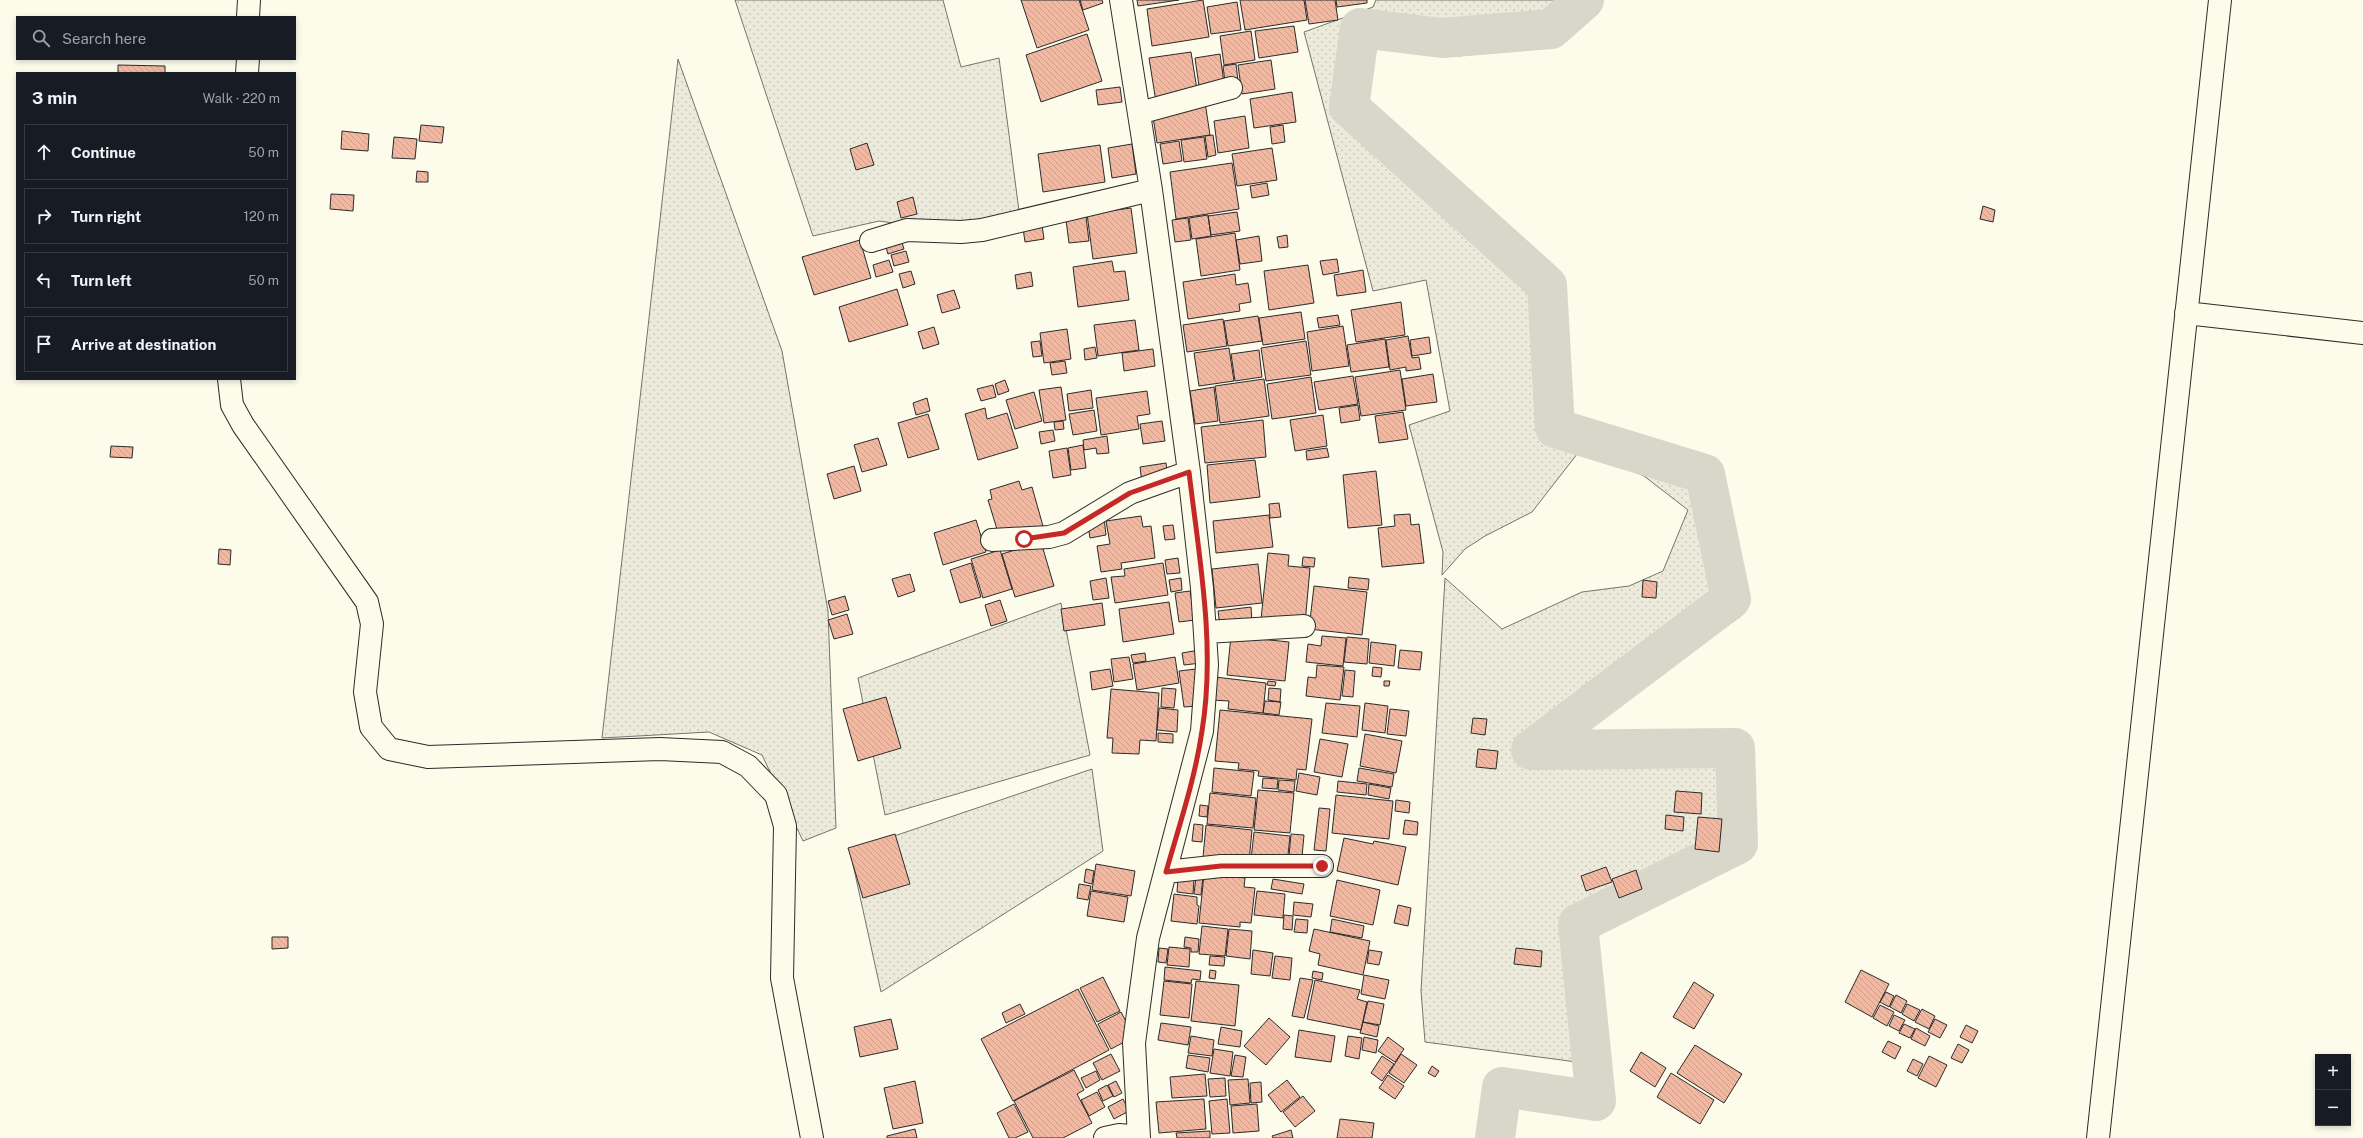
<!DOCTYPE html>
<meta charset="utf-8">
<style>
:root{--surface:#171b24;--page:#242831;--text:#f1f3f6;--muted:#9ea1a6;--line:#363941}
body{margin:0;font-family:"Public Sans",sans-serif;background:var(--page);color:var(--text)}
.controls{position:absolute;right:12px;bottom:12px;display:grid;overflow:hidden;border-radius:0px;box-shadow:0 2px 6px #0003}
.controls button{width:36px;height:36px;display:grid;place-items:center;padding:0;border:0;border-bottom:1px solid var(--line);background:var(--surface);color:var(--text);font:20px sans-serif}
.stop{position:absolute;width:12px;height:12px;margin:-9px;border:3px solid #c62828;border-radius:50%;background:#fff}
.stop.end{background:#c62828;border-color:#fff;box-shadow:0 1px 4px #0008}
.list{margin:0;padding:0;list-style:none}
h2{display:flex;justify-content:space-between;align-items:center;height:52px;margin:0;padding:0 16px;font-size:17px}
h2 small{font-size:13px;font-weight:400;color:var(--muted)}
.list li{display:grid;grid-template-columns:26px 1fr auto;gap:12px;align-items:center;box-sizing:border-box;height:56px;margin:0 8px 8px;padding:0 8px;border:1px solid var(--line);border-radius:0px}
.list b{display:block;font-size:15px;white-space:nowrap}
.list em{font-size:13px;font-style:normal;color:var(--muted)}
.icon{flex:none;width:22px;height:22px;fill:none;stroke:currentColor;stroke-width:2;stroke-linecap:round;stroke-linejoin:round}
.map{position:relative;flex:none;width:2363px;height:1138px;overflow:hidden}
.search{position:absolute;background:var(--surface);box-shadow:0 2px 6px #0003;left:16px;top:16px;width:280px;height:44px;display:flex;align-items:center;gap:10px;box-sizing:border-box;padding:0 14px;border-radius:0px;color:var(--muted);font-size:15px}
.panel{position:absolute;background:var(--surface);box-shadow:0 2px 6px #0003;left:16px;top:72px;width:280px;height:308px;border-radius:0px}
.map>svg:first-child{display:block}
</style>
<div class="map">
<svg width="2363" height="1138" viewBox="0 0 2363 1138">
<defs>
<pattern id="grass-dots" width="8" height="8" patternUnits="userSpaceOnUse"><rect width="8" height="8" fill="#ecebdb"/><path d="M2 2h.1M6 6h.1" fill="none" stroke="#cbcabc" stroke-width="1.8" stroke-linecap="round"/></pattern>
<pattern id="building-back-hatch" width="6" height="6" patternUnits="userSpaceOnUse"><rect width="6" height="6" fill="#f2b8a0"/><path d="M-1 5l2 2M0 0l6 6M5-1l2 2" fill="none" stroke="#d09e8a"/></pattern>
</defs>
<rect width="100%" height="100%" fill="#fdfbea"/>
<path fill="url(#grass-dots)" stroke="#74746e" d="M735,0H943L961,67L999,58L1019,211L961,232L879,221L813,236Z
M1376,0H1603L1552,46L1458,56L1377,42L1366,104L1561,284L1572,416L1722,465L1740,567L1741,616L1566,739L1748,735L1747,857L1589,930L1607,1066L1425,1042L1421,991L1445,578L1502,629L1582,592L1629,586L1663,571L1688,510L1644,476L1581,449L1532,512L1485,536L1465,549L1442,575L1443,552L1409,425L1450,411L1426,280L1373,291L1304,32L1373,7Z
M678,59L782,351L828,611L836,828L803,841L762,755L709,732L602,738Z
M1061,603L1090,755L885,815L858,678Z
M1092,769L1103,851L881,992L850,851Z"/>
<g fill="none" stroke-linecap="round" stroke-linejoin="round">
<path stroke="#d8d7c9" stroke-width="40" d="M1495,1138L1502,1087L1596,1101L1578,924L1738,844L1735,748L1531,750L1731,599L1705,474L1555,428L1547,285L1349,107L1360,28L1442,38L1551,29L1584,0"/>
</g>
<path fill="url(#building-back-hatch)" stroke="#2b2b2b" d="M1021,0H1079L1089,30L1037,48Z
M1080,0H1102L1103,3L1083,10Z
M1137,0H1179L1138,6Z
M1203,0L1209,37L1152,46L1147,9Z
M1240,0H1304L1307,20L1245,30Z
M1305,0H1335L1338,20L1309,24Z
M1336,0H1367V3L1337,7Z
M1237,2L1241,30L1211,34L1207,7Z
M1294,26L1298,52L1259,58L1255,31Z
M1251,31L1255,60L1224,65L1220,36Z
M1087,34L1102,81L1041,102L1026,55Z
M1191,52L1198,96L1156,102L1149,58Z
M1220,54L1224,83L1199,86L1195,58Z
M1271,60L1275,89L1242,94L1238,65Z
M1236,64L1238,81L1225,82L1223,66Z
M118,65L165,66V73H118Z
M1120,87L1122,102L1098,105L1096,90Z
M1292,92L1296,122L1254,128L1250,99Z
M1205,102L1210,135L1157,143L1152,110Z
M1245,116L1249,148L1218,153L1214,121Z
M421,125L444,127L442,143L419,141Z
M1283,125L1285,142L1272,144L1270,127Z
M342,131L369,134L368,151L341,149Z
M1213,135L1216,155L1208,157L1205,136Z
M394,137L417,139L415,159L392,158Z
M1204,137L1207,159L1184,162L1181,140Z
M1179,141L1182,161L1163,164L1160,144Z
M867,143L874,165L856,170L850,149Z
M1132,144L1136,174L1112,178L1108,148Z
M1100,145L1105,182L1043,192L1038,154Z
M1272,148L1277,180L1237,186L1232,154Z
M1232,163L1239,209L1176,219L1170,172Z
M417,171L428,172V182H416Z
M1267,183L1269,195L1252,198L1250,186Z
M331,194L354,195L353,211L330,209Z
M913,197L917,214L901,218L897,202Z
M1983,206L1995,210L1993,222L1980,219Z
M1131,208L1137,253L1093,259L1087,214Z
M1237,212L1240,231L1211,235L1208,216Z
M1208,215L1211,236L1192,239L1189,218Z
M1086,217L1089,241L1069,243L1066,220Z
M1188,218L1191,240L1175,242L1172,220Z
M1042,225L1044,239L1025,242L1023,228Z
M1235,233L1240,270L1201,276L1196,239Z
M1287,235L1288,247L1279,248L1277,237Z
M1259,236L1262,261L1240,264L1236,240Z
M901,239L904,249L888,254L885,244Z
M860,240L871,278L814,295L802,257Z
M906,251L909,262L894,266L891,255Z
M1337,259L1339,272L1323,275L1320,261Z
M889,260L893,272L876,277L873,265Z
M1112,261L1114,272L1125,271L1129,300L1078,307L1073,267Z
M1308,265L1314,303L1269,310L1264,271Z
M1363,270L1366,292L1337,296L1334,275Z
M911,271L915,284L903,288L899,274Z
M1031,272L1033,286L1017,289L1015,275Z
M1235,274L1236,285L1248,283L1251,302L1239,304L1240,311L1188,319L1183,282Z
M897,289L908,325L849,342L839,307Z
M954,290L960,308L942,313L937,295Z
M1401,302L1405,335L1356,342L1351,310Z
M1301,312L1305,339L1263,345L1259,318Z
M1338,315L1340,325L1319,328L1317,318Z
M1258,316L1262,341L1228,346L1224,321Z
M1223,319L1227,346L1187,352L1183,325Z
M1135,320L1139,350L1098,356L1094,325Z
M1343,326L1349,366L1312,371L1307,332Z
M934,327L939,344L923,349L918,332Z
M1067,329L1071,359L1044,363L1040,333Z
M1408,336L1412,358L1419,357L1421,369L1406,371V367L1390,370L1386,340Z
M1429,337L1431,353L1412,356L1410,340Z
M1385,339L1389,367L1351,372L1347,345Z
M1040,341L1042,356L1033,357L1031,342Z
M1306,341L1311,375L1266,381L1261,348Z
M1095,347L1097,358L1085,360L1084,349Z
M1229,348L1234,381L1199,386L1194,353Z
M1153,349L1155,366L1124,371L1122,353Z
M1259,350L1262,377L1235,381L1231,354Z
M1065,361L1067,373L1052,375L1050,363Z
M1400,370L1406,410L1361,416L1355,377Z
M1433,374L1437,402L1406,406L1402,379Z
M1353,376L1358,404L1319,410L1314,382Z
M1311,377L1316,413L1272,419L1267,384Z
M1264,379L1269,416L1220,423L1215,386Z
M1005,380L1009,391L998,395L995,384Z
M993,385L996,397L981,401L977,389Z
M1061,387L1066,420L1044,423L1039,390Z
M1214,387L1218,421L1195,424L1190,391Z
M1091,390L1093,408L1069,411L1067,394Z
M1147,391L1150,414L1137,416L1139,429L1101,435L1096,398Z
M1034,392L1042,421L1015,429L1006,400Z
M927,398L930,411L916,415L913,403Z
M1358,405L1360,420L1341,423L1339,408Z
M985,408L987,419L1007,413L1018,448L978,460L965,414Z
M1094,410L1097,431L1073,435L1069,414Z
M1403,412L1408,439L1379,443L1375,416Z
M928,414L939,449L908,458L898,423Z
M1323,415L1327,446L1295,451L1290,420Z
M1263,420L1266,457L1205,463L1201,427Z
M1063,421L1064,429L1055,430L1054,422Z
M1162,421L1165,441L1143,444L1140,424Z
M1053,430L1055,441L1041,444L1039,432Z
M1107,436L1109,453L1097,454L1096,448L1084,450L1083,440Z
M878,438L887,465L862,472L854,445Z
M1083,445L1086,468L1071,470L1068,448Z
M111,446L133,447L132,458L110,457Z
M1067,448L1071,475L1053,478L1049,451Z
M1327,448L1329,457L1307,460L1306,451Z
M1255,460L1260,497L1210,503L1207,465Z
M1166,463L1168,479L1142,483L1140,467Z
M854,466L861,491L834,499L827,474Z
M1376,471L1382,525L1348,528L1343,475Z
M1019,481L1022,490L1032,487L1043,526L1000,539L988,500L992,499L990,490Z
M1279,503L1281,517L1270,518L1269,504Z
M1410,514L1411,525L1419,524L1424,563L1382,567L1378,528L1395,526L1394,515Z
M1269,515L1273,547L1216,553L1213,521Z
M1141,516L1143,527L1151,526L1155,558L1121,563L1122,569L1101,572L1097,546L1110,544L1106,521Z
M1104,518L1106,535L1090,538L1087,520Z
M976,520L986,552L943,565L934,533Z
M1173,525L1175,539L1165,540L1163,526Z
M1041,542L1054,586L1015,597L1002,554Z
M219,549L231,550L230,565L218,564Z
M1000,550L1012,589L983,598L971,559Z
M1268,553L1289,555L1288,566L1310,568L1305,624L1261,619Z
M1303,557L1315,558L1314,567L1302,566Z
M1178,558L1180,573L1167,574L1165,560Z
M971,563L981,597L960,603L950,570Z
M1163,563L1168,595L1115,603L1111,577L1125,576L1124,569Z
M1258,564L1262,603L1216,608L1212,569Z
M910,574L915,591L898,597L892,579Z
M1349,577L1369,579L1368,590L1348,588Z
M1106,578L1109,598L1093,600L1090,581Z
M1181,578L1182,590L1171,592L1169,580Z
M1643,580L1657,582L1656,598L1642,597Z
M1314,586L1367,592L1362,635L1309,629Z
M1190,591L1195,620L1179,622L1175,593Z
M845,596L849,610L832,615L828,601Z
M1000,600L1007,621L991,626L985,605Z
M1169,602L1174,634L1123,642L1119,609Z
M1102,603L1105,625L1064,631L1061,609Z
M1251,607L1252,622L1220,626L1218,611Z
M847,614L853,634L834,639L828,620Z
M1231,636L1289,642L1285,681L1227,675Z
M1322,636L1346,638L1343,666L1306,662L1308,644L1321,646Z
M1347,637L1369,639L1367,664L1344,662Z
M1371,642L1396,645L1394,666L1369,663Z
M1199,650L1201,663L1184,665L1182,653Z
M1400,650L1422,652L1420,670L1398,668Z
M1145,653L1146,661L1133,663L1131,655Z
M1129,657L1133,679L1114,682L1111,659Z
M1175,657L1179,683L1137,690L1133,664Z
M1317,665L1344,667L1340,700L1306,696L1308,677L1316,678Z
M1373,667L1382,668L1381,677L1372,676Z
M1110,669L1113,686L1092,690L1090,672Z
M1196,669V706L1184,707L1179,671Z
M1345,670L1355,671L1353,697L1342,696Z
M1215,677L1266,683L1263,713L1228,709L1229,701L1212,700Z
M1268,681L1276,682L1275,686L1267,685Z
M1384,681H1390L1389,686H1384Z
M1162,688L1176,689L1174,708L1161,707Z
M1269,688L1281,689L1280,702L1268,700Z
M1111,689L1159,693L1156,741L1140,740L1139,754L1112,753L1113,738H1107Z
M886,697L901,748L858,761L843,709Z
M1265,701L1281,702L1279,715L1263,713Z
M1326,703L1360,706L1357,737L1322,733Z
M1365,703L1388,706L1385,733L1362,730Z
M1159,708L1178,710L1177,732L1157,730Z
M1390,709L1409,711L1406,736L1387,734Z
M1220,710L1312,719L1306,770L1297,769L1296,780L1258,776L1259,771L1238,769L1239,763L1215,761Z
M1473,718L1487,719L1485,735L1471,733Z
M1158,733L1173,734V743L1158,742Z
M1365,734L1402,741L1396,773L1360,766Z
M1320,739L1348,744L1342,777L1314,772Z
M1478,749L1498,751L1496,769L1476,767Z
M1214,768L1254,772L1251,796L1212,792Z
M1359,768L1394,774L1392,787L1357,781Z
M1299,773L1320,777L1317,795L1296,791Z
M1263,778L1278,779L1277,789L1262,788Z
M1279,780L1295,781L1294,792L1278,790Z
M1338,781L1367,784L1366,795L1337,792Z
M1369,784L1391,788L1389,799L1368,795Z
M1258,790L1294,793L1290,833L1254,830Z
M1676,791L1702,793L1701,814L1674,812Z
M1210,793L1256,798L1253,828L1207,824Z
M1336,795L1393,801L1389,839L1332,833Z
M1396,800L1410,802L1409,813L1395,811Z
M1200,805L1208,806L1207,817L1199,816Z
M1319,808L1330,809L1326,851L1314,850Z
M1666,815L1684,817L1683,831L1665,829Z
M1698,817L1722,819L1719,852L1695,849Z
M1405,820L1418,822L1417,835L1403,834Z
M1194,824L1203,825L1202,842L1192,841Z
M1206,825L1252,830L1249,862L1203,857Z
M1254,832L1290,836L1287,864L1251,860Z
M895,834L910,884L863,898L848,848Z
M1291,834L1304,835L1302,857L1289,856Z
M1344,838L1373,844L1374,841L1406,847L1398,885L1337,871Z
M1096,864L1135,871L1131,896L1092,890Z
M1606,867L1612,882L1586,891L1581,876Z
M1086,869L1094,871L1092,884L1084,882Z
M1636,870L1642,889L1619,898L1612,879Z
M1204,874L1245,878L1244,887L1255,888L1251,923L1240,922V927L1199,923Z
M1196,877H1203L1201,895L1194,894Z
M1178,878L1194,879L1193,894L1177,892Z
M1273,879L1304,884L1302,894L1271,889Z
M1337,880L1380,890L1373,925L1330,916Z
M1079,884L1091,886L1088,900L1077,898Z
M1091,891L1128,897L1124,922L1087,916Z
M1257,891L1285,894L1283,918L1254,915Z
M1174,894L1197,897V905L1199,906L1197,924L1171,921Z
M1294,902L1313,904L1311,917L1293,915Z
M1398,905L1411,908L1408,926L1394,923Z
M1284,915L1293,916L1292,930L1283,929Z
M1296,919L1308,920L1307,933L1294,932Z
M1332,919L1364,926L1362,938L1330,932Z
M1202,926L1228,929L1225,956L1199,954Z
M1229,929L1252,931L1250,959L1226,956Z
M1314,929L1370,941L1363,975L1318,965L1320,954L1309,951Z
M272,937H288V948L272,949Z
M1185,937L1199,939L1198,952H1191V948L1184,947Z
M1169,947L1190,949L1189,967L1167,965Z
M1159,948L1168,949L1166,963L1158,962Z
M1516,948L1542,951L1541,967L1514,964Z
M1253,950L1273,953L1270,976L1251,974Z
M1369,950L1382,952L1379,965L1367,963Z
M1210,956L1225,957L1224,966L1209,965Z
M1275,956L1292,958L1290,980L1272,978Z
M1165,967L1201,971L1200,980L1192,979L1191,983L1164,980Z
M1210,970L1216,971L1215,979L1209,978Z
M1861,970L1889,984L1872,1017L1845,1002Z
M1313,971L1323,973L1322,980L1312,978Z
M1364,975L1389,980L1385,999L1361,994Z
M1103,977L1120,1011L1097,1022L1080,988Z
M1300,978L1313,980L1304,1018L1292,1016Z
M1315,980L1360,990L1357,999L1367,1002L1361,1030L1307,1019Z
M1164,981L1192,984L1189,1018L1160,1015Z
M1196,981L1239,985L1235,1026L1191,1021Z
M1694,982L1714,995L1694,1029L1673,1017Z
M1078,989L1109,1050L1013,1101L981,1039Z
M1886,992L1894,996L1889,1007L1880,1002Z
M1896,995L1907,1001L1901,1013L1890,1007Z
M1368,1001L1384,1004L1380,1025L1363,1022Z
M1020,1004L1025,1014L1006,1023L1002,1013Z
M1907,1004L1920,1010L1914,1021L1902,1014Z
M1880,1005L1894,1012L1887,1026L1873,1018Z
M1922,1009L1935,1016L1929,1029L1915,1022Z
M1121,1012L1134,1037L1111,1049L1098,1024Z
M1894,1015L1905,1020L1899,1031L1889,1026Z
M1269,1018L1290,1037L1266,1065L1244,1046Z
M891,1019L898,1049L860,1057L854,1027Z
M1935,1019L1947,1025L1940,1038L1928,1032Z
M1363,1022L1379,1026L1377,1037L1360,1033Z
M1161,1023L1191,1027L1188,1045L1158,1040Z
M1904,1024L1915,1029L1910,1038L1899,1033Z
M1966,1025L1978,1031L1972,1043L1960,1037Z
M1221,1027L1242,1031L1240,1047L1218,1044Z
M1916,1028L1930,1036L1925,1046L1911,1039Z
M1299,1030L1335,1036L1331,1062L1295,1057Z
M1191,1036L1214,1040L1212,1056L1188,1053Z
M1348,1036L1362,1038L1359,1059L1345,1056Z
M1364,1037L1378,1040L1376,1053L1362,1050Z
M1388,1037L1404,1049L1395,1062L1378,1051Z
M1888,1041L1901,1047L1895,1059L1882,1052Z
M1958,1044L1969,1050L1962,1063L1951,1058Z
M1695,1045L1742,1074L1724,1103L1677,1073Z
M1214,1049L1233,1052L1230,1076L1210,1073Z
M1641,1052L1666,1068L1655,1087L1630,1071Z
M1111,1054L1120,1071L1102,1080L1093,1063Z
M1401,1054L1417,1065L1404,1083L1389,1073Z
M1188,1055L1210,1058L1208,1072L1186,1068Z
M1235,1055L1246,1057L1243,1077L1231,1076Z
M1382,1056L1394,1064L1382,1081L1371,1073Z
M1929,1056L1947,1065L1936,1087L1918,1078Z
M1913,1059L1923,1064L1917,1076L1907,1071Z
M1432,1066L1439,1071L1435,1077L1428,1073Z
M1074,1070L1084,1090L1077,1094L1092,1123L1063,1138H1033L1014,1101Z
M1096,1071L1100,1080L1086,1088L1081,1078Z
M1671,1073L1714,1100L1700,1124L1657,1097Z
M1205,1074L1207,1096L1172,1098L1170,1077Z
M1388,1075L1404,1086L1395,1099L1379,1088Z
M1225,1078L1226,1096L1210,1097L1208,1079Z
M1248,1079L1250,1103L1230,1105L1228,1080Z
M1287,1080L1300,1097L1281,1112L1268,1095Z
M915,1081L923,1123L893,1129L884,1088Z
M1116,1081L1122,1093L1114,1097L1108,1085Z
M1261,1082L1262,1102L1251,1103L1250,1083Z
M1107,1085L1113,1096L1103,1101L1098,1090Z
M1097,1092L1105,1107L1089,1116L1081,1100Z
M1303,1096L1315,1111L1295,1127L1283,1112Z
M1123,1099L1129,1111L1114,1119L1108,1107Z
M1204,1099L1206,1129L1159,1133L1156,1102Z
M1227,1099L1230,1133L1212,1134L1209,1101Z
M1014,1104L1028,1132L1015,1138H1009L997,1113Z
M1257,1104L1259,1131L1233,1133L1231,1106Z
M1340,1119L1374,1123L1372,1138H1337Z
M915,1129L917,1138H887V1136Z
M1291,1130L1293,1138H1273L1272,1136Z
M1210,1131V1138H1177L1176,1133Z"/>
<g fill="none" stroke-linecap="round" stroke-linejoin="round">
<defs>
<path id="minor" d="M1121,0L1151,190L1189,472L1202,588L1207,665L1202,731L1148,938L1134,1043L1139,1138
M248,17L249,0
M247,73L248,59
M1139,113L1231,88
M871,241L907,230L961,232L982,230L1151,190
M2186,313L2363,333
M229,379L232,405L243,425L367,602L372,624L365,692L371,727L389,749L428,757L660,749L722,752L748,766L776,795L785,826L782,978L812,1138
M992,540L1049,537L1064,533L1130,493L1189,472
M1206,632L1304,626
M1166,872L1221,866H1322
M1105,1138L1119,1135L1139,1137
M2098,1138L2220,0"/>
</defs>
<use href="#minor" stroke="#2b2b2b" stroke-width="24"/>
<use href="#minor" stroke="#fdfbea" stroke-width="22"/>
</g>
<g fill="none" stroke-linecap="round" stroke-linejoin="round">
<path stroke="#c62828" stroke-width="5" d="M1024,539L1064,533L1130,493L1189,472C1199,557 1216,646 1202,731C1195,779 1179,826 1166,872L1221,866H1322"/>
</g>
</svg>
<div class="controls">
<button>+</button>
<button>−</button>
</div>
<div class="stop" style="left:1024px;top:539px"></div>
<div class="stop end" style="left:1322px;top:866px"></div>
<div class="search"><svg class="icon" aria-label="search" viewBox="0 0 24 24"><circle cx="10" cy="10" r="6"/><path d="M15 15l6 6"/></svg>Search here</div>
<section class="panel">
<h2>3 min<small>Walk · 220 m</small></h2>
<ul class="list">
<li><svg class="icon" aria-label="ahead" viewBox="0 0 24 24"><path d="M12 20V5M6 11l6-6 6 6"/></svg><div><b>Continue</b></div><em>50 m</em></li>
<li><svg class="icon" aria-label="right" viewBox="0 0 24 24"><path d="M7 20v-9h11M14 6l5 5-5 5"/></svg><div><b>Turn right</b></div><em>120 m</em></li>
<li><svg class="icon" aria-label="left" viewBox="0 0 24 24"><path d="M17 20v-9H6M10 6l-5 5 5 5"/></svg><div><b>Turn left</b></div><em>50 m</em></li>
<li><svg class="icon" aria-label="arrive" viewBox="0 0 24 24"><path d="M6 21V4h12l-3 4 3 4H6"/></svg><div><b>Arrive at destination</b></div></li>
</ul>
</section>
</div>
